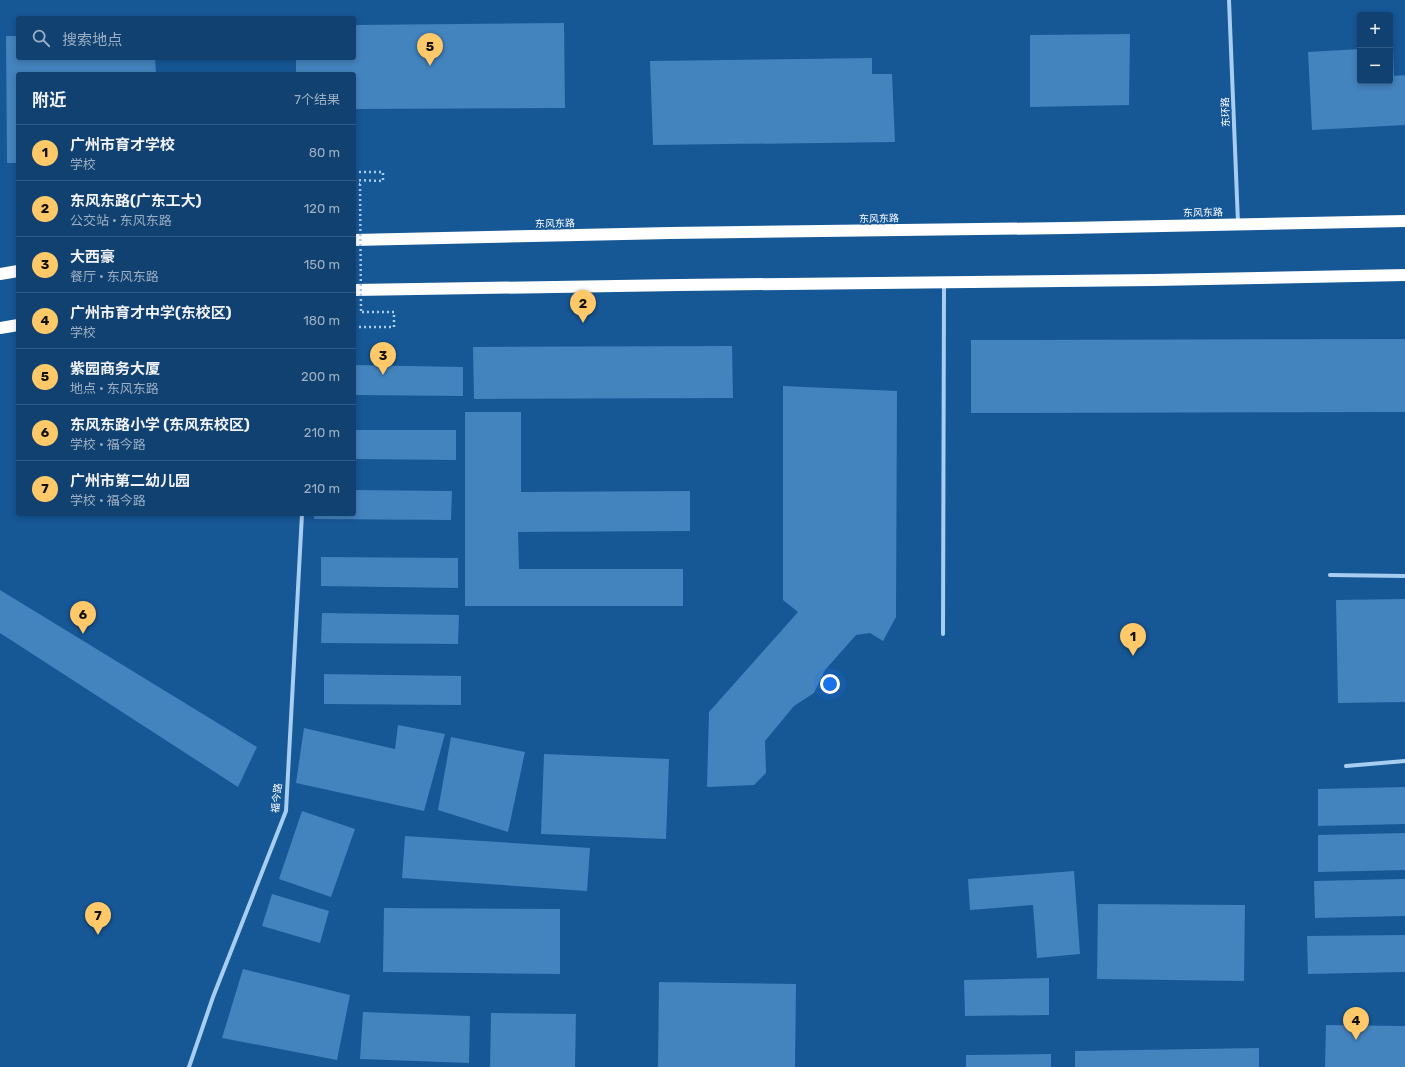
<!DOCTYPE html>
<html lang="zh">
<meta charset="utf-8">
<style>
:root{--surface:#104170;--page:#194875;--text:#f1f3f6;--muted:#9cafc3;--line:#305a83;--accent:#ffc868}
body{margin:0;font-family:Rubik,"Noto Sans SC",sans-serif;background:var(--page);color:var(--text)}
.controls{position:absolute;right:12px;top:12px;display:grid;overflow:hidden;border-radius:4px;box-shadow:0 2px 6px #0003}
.controls button{width:36px;height:36px;display:grid;place-items:center;padding:0;border:0;border-bottom:1px solid var(--line);background:var(--surface);color:var(--text);font:20px sans-serif}
.you{position:absolute;left:830px;top:684px;width:14px;height:14px;margin:-10px;border:3px solid #fff;border-radius:50%;background:#1a73e8;box-shadow:0 0 0 6px #1a73e833}
.badge{display:grid;place-items:center;width:26px;height:26px;border-radius:50%;background:var(--accent);color:#111;font-size:13px;font-weight:700}
.pin{position:absolute;translate:-50% -33px;filter:drop-shadow(0 1px 2px #0008)}
.pin::after{content:'';position:absolute;top:21px;width:14px;height:12px;background:inherit;clip-path:polygon(0 0,100% 0,50% 100%)}
.list{margin:0;padding:0;list-style:none}
h2{display:flex;justify-content:space-between;align-items:center;height:52px;margin:0;padding:0 16px;font-size:17px}
h2 small{font-size:13px;font-weight:400;color:var(--muted)}
.list li{display:grid;grid-template-columns:26px 1fr auto;gap:12px;align-items:center;box-sizing:border-box;height:56px;padding:0 16px;border-top:1px solid var(--line)}
.list b{display:block;font-size:15px;white-space:nowrap}
.list p{margin:0;font-size:13px;white-space:nowrap;color:var(--muted)}
.list em{font-size:13px;font-style:normal;color:var(--muted)}
.icon{flex:none;width:22px;height:22px;fill:none;stroke:currentColor;stroke-width:2;stroke-linecap:round;stroke-linejoin:round}
.map{position:relative;flex:none;width:1405px;height:1067px;overflow:hidden}
.search{position:absolute;background:var(--surface);box-shadow:0 2px 6px #0003;left:16px;top:16px;width:340px;height:44px;display:flex;align-items:center;gap:10px;box-sizing:border-box;padding:0 14px;border-radius:4px;color:var(--muted);font-size:15px}
.panel{position:absolute;background:var(--surface);box-shadow:0 2px 6px #0003;left:16px;top:72px;width:340px;height:444px;border-radius:4px}
.map>svg:first-child{display:block}
</style>
<div class="map">
<svg width="1405" height="1067" viewBox="0 0 1405 1067">
<rect width="100%" height="100%" fill="#165796"/>
<path fill="#4383be" d="M564,23L565,108L354,109V74H296V58H354V25Z
M1130,34L1129,105L1030,107V35Z
M6,36H18V58H155L156,74H18V163H7Z
M1390,47H1393L1394,76L1405,75V125L1312,130L1308,52L1360,49V81H1390Z
M872,58V74H892L895,142L653,145L650,61Z
M1405,339V412L971,413V340Z
M732,346L733,398L474,399L473,347Z
M354,365L463,367V396L354,395Z
M783,386L897,391L896,617L883,641L870,633L856,635L825,670L814,693L794,706L765,741L766,773L754,785L707,787L709,712L798,612L783,600Z
M465,412H521V492L690,491V531L518,532L519,569H683V606H465Z
M354,430H456V460L354,459Z
M354,490L452,491L451,520L314,519V514H354Z
M321,557L458,558V588L321,586Z
M0,590L257,747L238,787L0,633Z
M1405,599V702L1338,703L1336,600Z
M322,613L459,615L458,644L321,643Z
M324,674L461,676V705L324,704Z
M398,725L445,734L424,811L296,783L304,728L395,749Z
M451,737L525,752L508,832L438,810Z
M544,754L669,759L666,839L541,834Z
M1405,787V824L1318,826V789Z
M302,811L355,829L331,897L279,879Z
M1405,833V870L1318,872V835Z
M405,836L590,848L587,891L402,878Z
M1074,871L1080,954L1037,958L1033,905L970,910L968,879Z
M1405,879V916L1315,918L1314,881Z
M272,894L329,911L320,943L262,926Z
M1098,904L1245,905L1244,981L1097,979Z
M384,908L560,909V974L383,972Z
M1405,935V972L1308,974L1307,936Z
M243,969L350,995L337,1060L222,1038Z
M1049,978V1015L965,1016L964,980Z
M659,982L796,984L795,1067H658Z
M363,1012L470,1016L469,1063L360,1059Z
M491,1013L576,1014L575,1067H490Z
M1326,1025L1405,1026V1067H1325Z
M1259,1048V1067H1075V1051Z
M1051,1054V1067H966V1055Z"/>
<g fill="none" stroke-linecap="round" stroke-linejoin="round">
<path stroke="#a7cef1" stroke-width="2.5" stroke-dasharray="2 3" stroke-linecap="butt" d="M354,172H383V181L354,180
M354,184H360
M354,327H394V312H361"/>
<path stroke="#a7cef1" stroke-width="4" d="M1229,0L1238,223
M1330,575L1405,576
M943,634L944,285
M1346,766L1405,761
M189,1067L213,997L286,811L302,514"/>
<path stroke="#fff" stroke-width="12" d="M354,240L670,233L1067,228L1405,221
M0,274L18,271
M354,290L679,285L1154,280L1405,275
M0,328L18,325"/>
<path stroke="#a7cef1" stroke-width="2.5" stroke-dasharray="2 3" stroke-linecap="butt" d="M360,184L361,312"/>
</g>
<g text-anchor="middle" dominant-baseline="central" stroke-width="3.5" stroke-linejoin="round" paint-order="stroke">
<g font-size="10" fill="#fff" stroke="#165796">
<text transform="translate(1226 112) rotate(-92)">东环路</text>
<text transform="translate(1203 213) rotate(-1)">东风东路</text>
<text transform="translate(879 219) rotate(-1)">东风东路</text>
<text transform="translate(555 224) rotate(-1)">东风东路</text>
<text transform="translate(277 798) rotate(-83)">福今路</text>
</g>
</g>
</svg>
<div class="controls">
<button>+</button>
<button>−</button>
</div>
<div class="you"></div>
<div class="pin badge" style="left:1133px;top:656px">1</div>
<div class="pin badge" style="left:583px;top:323px">2</div>
<div class="pin badge" style="left:383px;top:375px">3</div>
<div class="pin badge" style="left:1356px;top:1040px">4</div>
<div class="pin badge" style="left:430px;top:66px">5</div>
<div class="pin badge" style="left:83px;top:634px">6</div>
<div class="pin badge" style="left:98px;top:935px">7</div>
<div class="search"><svg class="icon" aria-label="search" viewBox="0 0 24 24"><circle cx="10" cy="10" r="6"/><path d="M15 15l6 6"/></svg>搜索地点</div>
<section class="panel">
<h2>附近<small>7个结果</small></h2>
<ul class="list">
<li><span class="badge">1</span><div><b>广州市育才学校</b><p>学校</p></div><em>80 m</em></li>
<li><span class="badge">2</span><div><b>东风东路(广东工大)</b><p>公交站 · 东风东路</p></div><em>120 m</em></li>
<li><span class="badge">3</span><div><b>大西豪</b><p>餐厅 · 东风东路</p></div><em>150 m</em></li>
<li><span class="badge">4</span><div><b>广州市育才中学(东校区)</b><p>学校</p></div><em>180 m</em></li>
<li><span class="badge">5</span><div><b>紫园商务大厦</b><p>地点 · 东风东路</p></div><em>200 m</em></li>
<li><span class="badge">6</span><div><b>东风东路小学 (东风东校区)</b><p>学校 · 福今路</p></div><em>210 m</em></li>
<li><span class="badge">7</span><div><b>广州市第二幼儿园</b><p>学校 · 福今路</p></div><em>210 m</em></li>
</ul>
</section>
</div>
